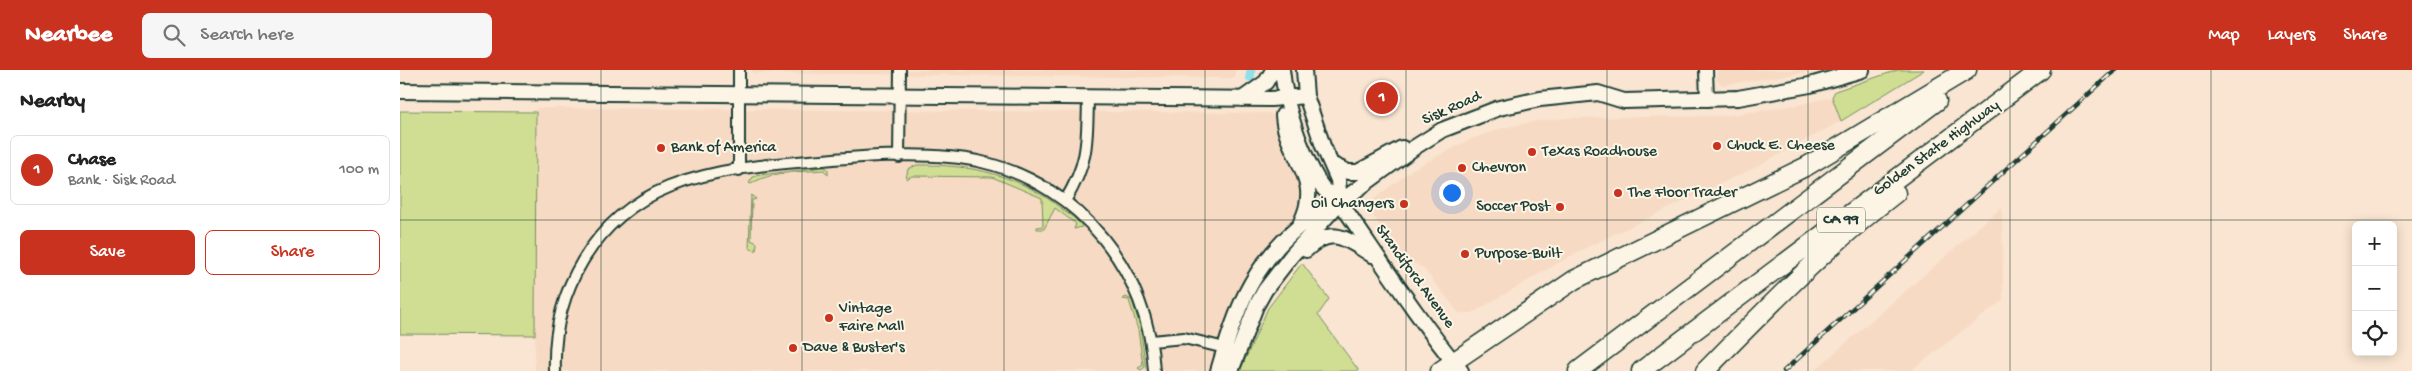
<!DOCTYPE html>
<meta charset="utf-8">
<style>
:root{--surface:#fff;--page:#f6f6f6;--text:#222;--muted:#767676;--line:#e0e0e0;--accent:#c8321e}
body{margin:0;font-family:"Gochi Hand",sans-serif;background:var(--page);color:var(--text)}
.controls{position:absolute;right:15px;bottom:15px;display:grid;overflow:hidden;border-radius:8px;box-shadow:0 2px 12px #0003}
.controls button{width:45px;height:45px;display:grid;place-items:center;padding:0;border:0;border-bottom:1px solid var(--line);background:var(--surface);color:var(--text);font:25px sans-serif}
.you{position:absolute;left:1051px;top:122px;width:18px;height:18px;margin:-12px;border:4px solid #fff;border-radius:50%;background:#1a73e8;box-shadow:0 0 0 8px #1a73e833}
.badge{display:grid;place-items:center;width:32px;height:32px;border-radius:50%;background:var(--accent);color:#fff;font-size:16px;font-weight:700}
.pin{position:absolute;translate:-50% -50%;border:2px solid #fff;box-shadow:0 1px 5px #0006}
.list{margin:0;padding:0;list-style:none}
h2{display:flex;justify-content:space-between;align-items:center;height:65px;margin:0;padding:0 20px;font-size:21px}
h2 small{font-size:16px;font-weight:400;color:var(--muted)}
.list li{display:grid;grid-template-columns:32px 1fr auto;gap:15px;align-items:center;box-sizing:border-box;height:70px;margin:0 10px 10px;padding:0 10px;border:1px solid var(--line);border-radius:8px}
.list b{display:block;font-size:19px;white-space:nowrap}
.list p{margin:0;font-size:16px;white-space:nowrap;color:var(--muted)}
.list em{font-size:16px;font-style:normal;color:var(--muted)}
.actions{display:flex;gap:10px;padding:15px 20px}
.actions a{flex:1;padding:11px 0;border:1px solid var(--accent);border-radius:8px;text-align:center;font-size:18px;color:var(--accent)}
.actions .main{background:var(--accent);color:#fff}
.icon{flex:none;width:28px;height:28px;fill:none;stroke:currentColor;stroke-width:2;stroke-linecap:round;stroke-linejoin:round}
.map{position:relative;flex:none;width:2012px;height:301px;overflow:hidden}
header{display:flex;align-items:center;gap:30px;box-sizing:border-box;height:70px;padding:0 25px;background:var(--accent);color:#fff}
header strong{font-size:24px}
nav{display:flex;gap:28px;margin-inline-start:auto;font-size:18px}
.search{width:350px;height:45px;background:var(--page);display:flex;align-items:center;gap:12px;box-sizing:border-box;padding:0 18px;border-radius:8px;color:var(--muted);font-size:19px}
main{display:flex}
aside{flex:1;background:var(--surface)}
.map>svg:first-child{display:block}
</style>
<header>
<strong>Nearbee</strong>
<div class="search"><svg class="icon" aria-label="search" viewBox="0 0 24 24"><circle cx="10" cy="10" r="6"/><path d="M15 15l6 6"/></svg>Search here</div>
<nav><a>Map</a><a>Layers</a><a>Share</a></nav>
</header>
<main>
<aside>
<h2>Nearby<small></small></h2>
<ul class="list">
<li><span class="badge">1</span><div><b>Chase</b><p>Bank · Sisk Road</p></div><em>100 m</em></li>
</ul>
<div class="actions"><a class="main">Save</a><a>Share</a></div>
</aside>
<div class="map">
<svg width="2012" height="301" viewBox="0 0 2012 301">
<rect width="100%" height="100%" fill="#f9e5d1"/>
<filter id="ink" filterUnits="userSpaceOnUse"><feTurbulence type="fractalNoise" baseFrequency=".02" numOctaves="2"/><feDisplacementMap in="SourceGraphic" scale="10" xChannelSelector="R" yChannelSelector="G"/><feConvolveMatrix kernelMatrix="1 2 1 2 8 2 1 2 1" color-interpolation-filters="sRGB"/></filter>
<g filter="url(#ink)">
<path fill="#f7dac3" d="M352,0H835V8L352,3Z
M1317,0H1420L1322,15L1317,10Z
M1432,27L1441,51L1354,98L1179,181L1072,243H1059L1023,198L1001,186L969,140L970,132L1013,99L1067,71L1099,59L1137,51L1169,48L1325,46L1398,35Z
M136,38L869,43L877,47L906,118L898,147L869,176L846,209L814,301H135Z
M1602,137L1603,230L1510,301H1414Z"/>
<path fill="#cfde92" stroke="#778e63" d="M1498,0H1524L1441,51L1432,27L1435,21Z
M0,41L136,42L135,265L0,264Z
M517,95C570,94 620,105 662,139C669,145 679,150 682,157L674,159L676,154L655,138L644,159H637V157L643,156L642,128L592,107L512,106L506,109L508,99Z
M424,97L428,99V105L424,100C401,102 371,101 351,114L349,113L353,107L360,105Z
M351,125L356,129L352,130L351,170L357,173L356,181L349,178Z
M902,193L929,229L918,245L959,301H840L868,238Z
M726,227L732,230L740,256L745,293V297L741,300L738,298L743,295L738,260L729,230L722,229Z"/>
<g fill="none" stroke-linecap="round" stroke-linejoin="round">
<path stroke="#90e0ec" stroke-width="9" d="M850,7L851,0"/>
<defs>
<path id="minor" d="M499,87L500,0
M339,100V0
M665,131C689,92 687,71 688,27
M751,271L784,268L825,278
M155,301C152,222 194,147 269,117C317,98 372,94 422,90C472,86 533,81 582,92C680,115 749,202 754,301"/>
<path id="tertiary" d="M1306,0L1307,30"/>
<path id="secondary" d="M882,0C886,39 900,80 920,114C925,123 936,127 942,135C981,191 1018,249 1061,301
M904,0L906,26L923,76L938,110L940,132
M0,21L871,29L906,26
M842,29L866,12L873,0
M883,45C885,86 924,107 901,152
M931,94L948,102H958L1002,78
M906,180C933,155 946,169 972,185
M818,301C835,243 849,200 896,159C914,143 916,139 940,132
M831,301L856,236L865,220L892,185L940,132L1015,77L1042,60L1099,38L1140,29L1198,23L1224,31L1338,28L1410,15L1462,0"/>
<path id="motorway" d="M1040,301L1174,210L1407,96L1567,0
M1178,301L1537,31
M1241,301L1641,0
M1305,301C1366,239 1427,176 1496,123"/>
</defs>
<use href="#minor" stroke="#1f3d34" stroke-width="14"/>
<use href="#tertiary" stroke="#1f3d34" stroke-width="16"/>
<use href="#secondary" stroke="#1f3d34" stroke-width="18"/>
<use href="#motorway" stroke="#1f3d34" stroke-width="21"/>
<use href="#minor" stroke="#fcf5e5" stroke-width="10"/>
<use href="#tertiary" stroke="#fcf5e5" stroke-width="12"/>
<use href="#secondary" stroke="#fcf5e5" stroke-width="14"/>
<use href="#motorway" stroke="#fcf5e5" stroke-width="18"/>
<defs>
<path id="rail" d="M1384,301L1715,0"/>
</defs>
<use href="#rail" stroke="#1f3d34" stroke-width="4.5"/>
<use href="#rail" stroke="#fcf5e5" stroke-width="2.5" stroke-dasharray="8" stroke-linecap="butt"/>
</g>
</g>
<path fill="none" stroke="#1f3d34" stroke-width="1" stroke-opacity="0.55" d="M201,0V301M402,0V301M604,0V301M805,0V301M1006,0V301M1207,0V301M1408,0V301M1610,0V301M1811,0V301M0,150H2012"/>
<g fill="#c8321e" stroke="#fcf5e5" stroke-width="2">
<circle cx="1317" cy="76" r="5"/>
<circle cx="261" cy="78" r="5"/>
<circle cx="1132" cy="82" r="5"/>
<circle cx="1062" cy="98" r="5"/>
<circle cx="1218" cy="123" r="5"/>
<circle cx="1004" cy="134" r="5"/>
<circle cx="1160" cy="137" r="5"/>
<circle cx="1065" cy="184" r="5"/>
<circle cx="429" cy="248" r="5"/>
<circle cx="393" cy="278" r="5"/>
</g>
<g text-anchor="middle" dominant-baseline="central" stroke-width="4" stroke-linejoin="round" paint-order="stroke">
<rect fill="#fcf5e5" stroke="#617469" stroke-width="1" x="1417" y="137.5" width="48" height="25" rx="4"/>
<g font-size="15" font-weight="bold" fill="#1f3d34">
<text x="1441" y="150">CA 99</text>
</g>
<g font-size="16" fill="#1f3d34" stroke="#fcf5e5">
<text transform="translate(1052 39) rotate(-24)">Sisk Road</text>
<text transform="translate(1537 79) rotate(-36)">Golden State Highway</text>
<text transform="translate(1014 207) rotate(54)">Standiford Avenue</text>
</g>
<g font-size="16" fill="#1f3d34" stroke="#fcf5e5" text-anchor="start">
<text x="1327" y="76">Chuck E. Cheese</text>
<text x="271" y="78">Bank of America</text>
<text x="1142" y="82">Texas Roadhouse</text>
<text x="1072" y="98">Chevron</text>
<text x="1228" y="123">The Floor Trader</text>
<text x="994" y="134" text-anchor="end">Oil Changers</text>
<text x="1150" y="137" text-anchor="end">Soccer Post</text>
<text x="1075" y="184">Purpose-Built</text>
<text x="439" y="239">Vintage<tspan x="439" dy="18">Faire Mall</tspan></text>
<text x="403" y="278">Dave &amp; Buster's</text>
</g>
</g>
</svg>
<div class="controls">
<button>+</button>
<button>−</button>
<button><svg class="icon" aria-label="locate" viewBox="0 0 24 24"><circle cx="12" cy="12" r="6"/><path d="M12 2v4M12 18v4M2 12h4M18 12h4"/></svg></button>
</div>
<div class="you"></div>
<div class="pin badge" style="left:982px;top:28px">1</div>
</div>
</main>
